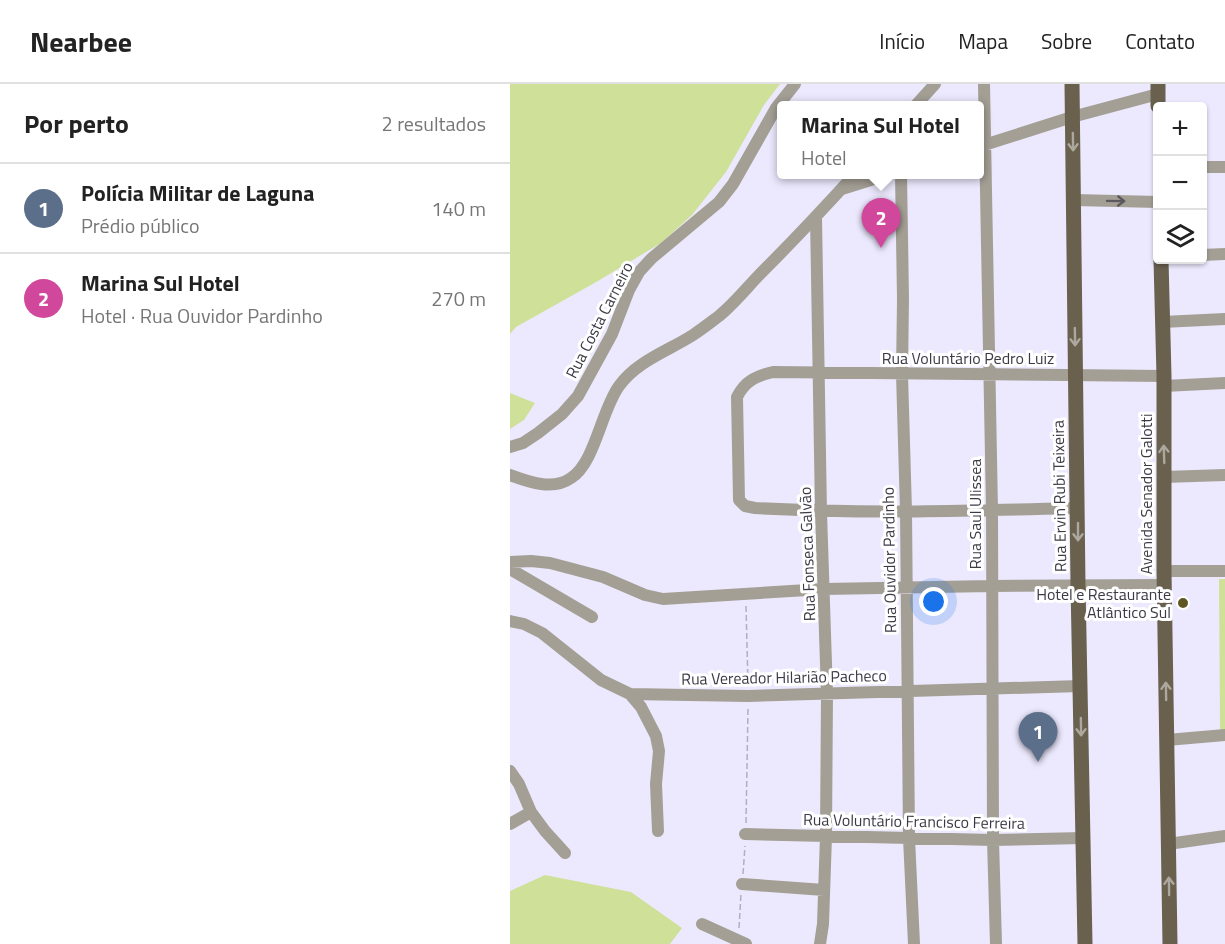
<!DOCTYPE html>
<html lang="pt">
<meta charset="utf-8">
<style>
:root{--surface:#fff;--page:#f2f2f2;--text:#222;--muted:#767676;--line:#e0e0e0;--accent:#b45309}
body{margin:0;font-family:"Titillium Web",sans-serif;background:var(--page);color:var(--text)}
.controls{position:absolute;right:18px;top:18px;display:grid;overflow:hidden;border-radius:6px;box-shadow:0 2px 4px #0004}
.controls button{width:54px;height:54px;display:grid;place-items:center;padding:0;border:0;border-bottom:2px solid var(--line);background:var(--surface);color:var(--text);font:30px sans-serif}
.you{position:absolute;left:424px;top:518px;width:21px;height:21px;margin:-15px;border:4px solid #fff;border-radius:50%;background:#1a73e8;box-shadow:0 0 0 9px #1a73e833}
.badge{display:grid;place-items:center;width:39px;height:39px;border-radius:50%;background:var(--accent);color:#fff;font-size:20px;font-weight:700}
.pin{position:absolute;translate:-50% -50px;filter:drop-shadow(0 2px 3px #0008)}
.pin::after{content:'';position:absolute;top:32px;width:21px;height:18px;background:inherit;clip-path:polygon(0 0,100% 0,50% 100%)}
.popup{position:absolute;left:267px;top:17px;width:207px;height:78px;box-sizing:border-box;display:grid;place-content:center;border-radius:6px;background:var(--surface);filter:drop-shadow(0 2px 4px #0005);font-size:20px;white-space:nowrap;color:var(--muted)}
.popup b{font-size:22px;color:var(--text)}
.popup::after{content:'';position:absolute;left:50%;top:100%;margin-left:-12px;border:12px solid transparent;border-top-color:var(--surface)}
.list{margin:0;padding:0;list-style:none}
h2{display:flex;justify-content:space-between;align-items:center;height:78px;margin:0;padding:0 24px;font-size:26px}
h2 small{font-size:20px;font-weight:400;color:var(--muted)}
.list li{display:grid;grid-template-columns:39px 1fr auto;gap:18px;align-items:center;box-sizing:border-box;height:90px;padding:0 24px;border-top:2px solid var(--line)}
.list b{display:block;font-size:22px;white-space:nowrap}
.list p{margin:0;font-size:20px;white-space:nowrap;color:var(--muted)}
.list em{font-size:20px;font-style:normal;color:var(--muted)}
.icon{flex:none;width:33px;height:33px;fill:none;stroke:currentColor;stroke-width:2;stroke-linecap:round;stroke-linejoin:round}
.map{position:relative;flex:none;width:715px;height:860px;overflow:hidden}
header{display:flex;align-items:center;gap:36px;box-sizing:border-box;height:84px;padding:0 30px;background:var(--surface);border-bottom:2px solid var(--line)}
header strong{font-size:28px}
nav{display:flex;gap:33px;margin-inline-start:auto;font-size:21px}
main{display:flex}
aside{flex:1;background:var(--surface)}
.map>svg:first-child{display:block}
</style>
<header>
<strong>Nearbee</strong>
<nav><a>Início</a><a>Mapa</a><a>Sobre</a><a>Contato</a></nav>
</header>
<main>
<aside>
<h2>Por perto<small>2 resultados</small></h2>
<ul class="list">
<li><span class="badge" style="background:#5c6f8a">1</span><div><b>Polícia Militar de Laguna</b><p>Prédio público</p></div><em>140 m</em></li>
<li><span class="badge" style="background:#d1479c">2</span><div><b>Marina Sul Hotel</b><p>Hotel · Rua Ouvidor Pardinho</p></div><em>270 m</em></li>
</ul>
</aside>
<div class="map">
<svg width="715" height="860" viewBox="0 0 715 860">
<rect width="100%" height="100%" fill="#ece9fe"/>
<path fill="#cfe099" d="M0,0H270L254,21L216,88L182,131L151,159L88,197L6,243L0,250Z
M0,309L25,319L14,336L0,345Z
M709,495H715V646H710Z
M35,791L121,808L172,844L160,860H0V807Z"/>
<g fill="none" stroke-linecap="round" stroke-linejoin="round">
<path stroke="#b0aebf" stroke-width="1.5" stroke-dasharray="6 3" stroke-linecap="butt" d="M236,522L238,601
M236,739L238,624
M233,790L235,762
M229,844L231,810"/>
<path stroke="#a49f95" stroke-width="12" d="M474,0L482,426L483,756L486,860
M406,21L425,0
M471,62L562,33L648,10
M692,83H715
M391,90L393,215L392,290L396,427L399,754L404,860
M332,105L380,90
M564,116L648,118
M306,133L311,428L317,610L316,752L313,840L310,860
M692,171L715,170
M652,238L715,235
M654,302L715,299
M0,363L13,359L28,349L52,330L68,312L102,250L119,206L129,188L142,174L209,118L223,100L266,24L285,0
M0,391C19,398 43,407 61,394C85,379 91,327 109,302C127,277 158,267 183,251C192,245 201,238 209,232C225,219 239,201 254,186C285,155 315,123 345,90
M654,393L715,391
M568,424C460,427 353,430 245,424L235,422L229,416L227,313C235,297 246,292 263,288L654,292
M0,478L21,477L40,479L93,493L135,511L153,515L314,505L481,502L655,501
M0,485L82,533
M654,487H715
M0,537L14,540L32,549L91,596L120,610L238,612L570,602
M120,610L131,623L146,652L149,667L146,700L148,747
M657,656L715,651
M0,687L9,700L21,728L35,747L55,769
M0,740L21,728
M235,750L483,756L573,754
M658,760L715,752
M232,800L314,806
M192,840L236,860"/>
<path stroke="#69604e" stroke-width="15" d="M562,0L568,501L575,860
M648,0V22
M651,176L654,292V487L660,860"/>
</g>
<defs><path id="oneway-shaft" d="M-6 0H5M1.5-3L5.5 0L1.5 3" fill="none" stroke-width="1.6" stroke-linecap="round" stroke-linejoin="round" transform="scale(1.5)"/></defs>
<g stroke="#aca89e">
<use href="#oneway-shaft" transform="translate(563 58) rotate(89)"/>
<use href="#oneway-shaft" transform="translate(565 253) rotate(89)"/>
<use href="#oneway-shaft" transform="translate(654 370) rotate(-92)"/>
<use href="#oneway-shaft" transform="translate(568 448) rotate(90)"/>
<use href="#oneway-shaft" transform="translate(656 607) rotate(-91)"/>
<use href="#oneway-shaft" transform="translate(571 643) rotate(89)"/>
<use href="#oneway-shaft" transform="translate(659 802) rotate(-91)"/>
</g>
<use stroke="#5b595d" href="#oneway-shaft" transform="translate(606 117) rotate(1)"/>
<circle fill="#5e5724" stroke="#fff" stroke-width="2" cx="673" cy="519" r="6"/>
<g text-anchor="middle" dominant-baseline="central" stroke-width="6" stroke-linejoin="round" paint-order="stroke">
<g font-size="16" fill="#3c3b45" stroke="#fff">
<text transform="translate(89 236) rotate(-63)">Rua Costa Carneiro</text>
<text x="458" y="274">Rua Voluntário Pedro Luiz</text>
<text transform="translate(636 410) rotate(-90)">Avenida Senador Galotti</text>
<text transform="translate(549 412) rotate(-91)">Rua Ervin Rubi Teixeira</text>
<text transform="translate(465 430) rotate(-90)">Rua Saul Ulissea</text>
<text transform="translate(297 470) rotate(-92)">Rua Fonseca Galvão</text>
<text transform="translate(379 476) rotate(-91)">Rua Ouvidor Pardinho</text>
<text transform="translate(274 593) rotate(-1)">Rua Vereador Hilarião Pacheco</text>
<text transform="translate(404 737) rotate(1)">Rua Voluntário Francisco Ferreira</text>
</g>
<g font-size="16" fill="#3c3b45" stroke="#fff" text-anchor="end">
<text x="661" y="510">Hotel e Restaurante<tspan x="661" dy="18">Atlântico Sul</tspan></text>
</g>
</g>
</svg>
<div class="controls">
<button>+</button>
<button>−</button>
<button><svg class="icon" aria-label="layers" viewBox="0 0 24 24"><path d="M12 4l9 5-9 5-9-5zM3 14l9 5 9-5"/></svg></button>
</div>
<div class="you"></div>
<div class="pin badge" style="left:528px;top:678px;background:#5c6f8a">1</div>
<div class="pin badge" style="left:371px;top:164px;background:#d1479c">2</div>
<div class="popup"><b>Marina Sul Hotel</b>Hotel</div>
</div>
</main>
